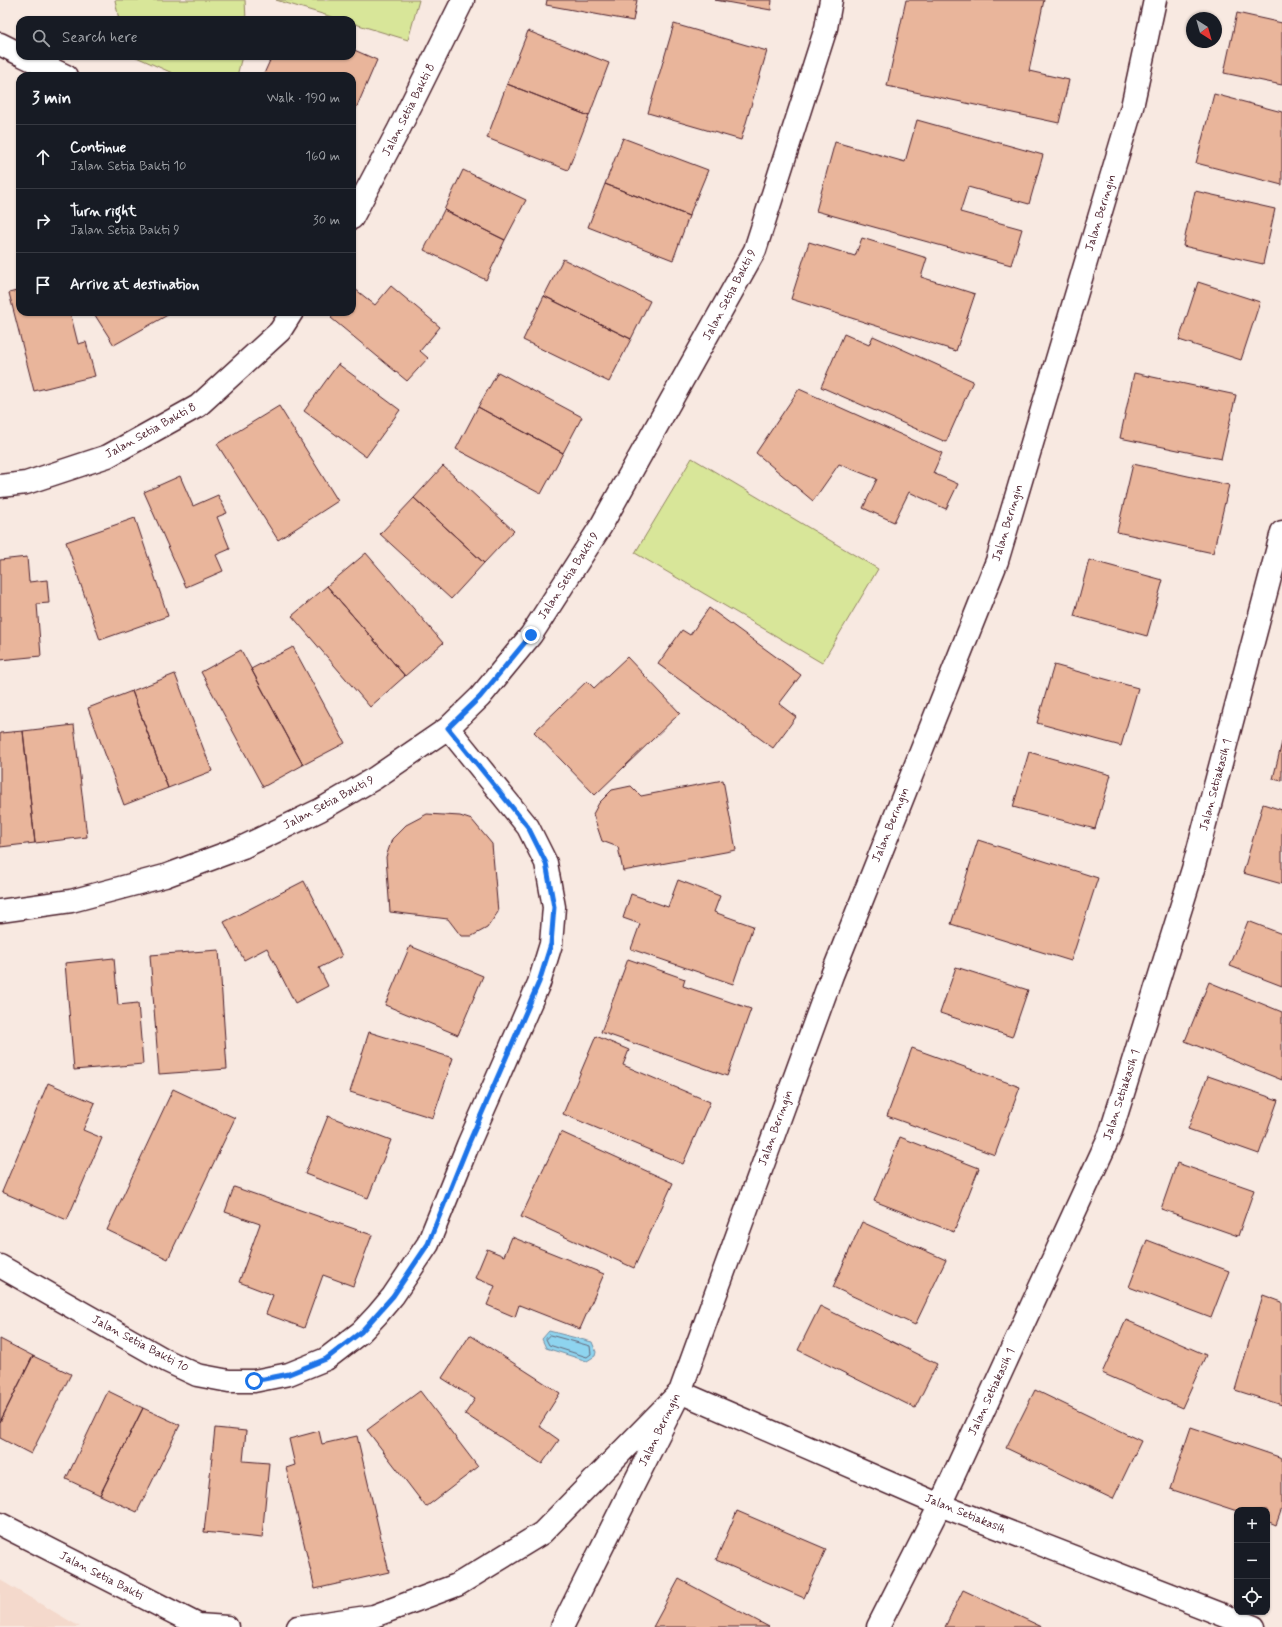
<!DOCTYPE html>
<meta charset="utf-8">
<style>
:root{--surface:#171b24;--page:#20242c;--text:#f1f3f6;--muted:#9ea1a6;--line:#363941}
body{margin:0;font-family:Mynerve,sans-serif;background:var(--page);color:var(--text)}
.controls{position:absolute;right:12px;bottom:12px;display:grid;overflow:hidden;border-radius:8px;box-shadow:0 1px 3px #0004}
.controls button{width:36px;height:36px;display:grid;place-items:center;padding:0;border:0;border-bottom:1px solid var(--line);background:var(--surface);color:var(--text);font:20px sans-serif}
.compass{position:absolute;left:1186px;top:12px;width:36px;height:36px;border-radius:50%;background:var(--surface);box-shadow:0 1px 3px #0004;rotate:143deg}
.stop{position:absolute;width:12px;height:12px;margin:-9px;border:3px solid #1a73e8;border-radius:50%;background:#fff}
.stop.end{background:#1a73e8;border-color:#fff;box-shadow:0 1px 4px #0008}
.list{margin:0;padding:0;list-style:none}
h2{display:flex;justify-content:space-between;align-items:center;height:52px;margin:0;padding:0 16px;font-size:17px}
h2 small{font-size:13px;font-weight:400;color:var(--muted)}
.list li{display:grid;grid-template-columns:26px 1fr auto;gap:12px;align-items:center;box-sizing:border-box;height:64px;padding:0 16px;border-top:1px solid var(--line)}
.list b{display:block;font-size:15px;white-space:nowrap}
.list p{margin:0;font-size:13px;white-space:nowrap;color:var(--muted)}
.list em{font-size:13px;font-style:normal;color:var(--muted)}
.icon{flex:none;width:22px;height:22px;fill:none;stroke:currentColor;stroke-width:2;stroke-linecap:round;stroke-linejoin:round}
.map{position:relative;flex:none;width:1282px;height:1627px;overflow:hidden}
.search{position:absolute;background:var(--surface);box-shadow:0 1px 3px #0004;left:16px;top:16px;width:340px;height:44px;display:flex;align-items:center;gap:10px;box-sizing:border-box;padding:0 14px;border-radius:12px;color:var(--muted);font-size:15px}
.panel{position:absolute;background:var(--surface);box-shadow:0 1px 3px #0004;left:16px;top:72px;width:340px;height:244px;border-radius:12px}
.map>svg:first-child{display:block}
</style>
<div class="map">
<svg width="1282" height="1627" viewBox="0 0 1282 1627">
<rect width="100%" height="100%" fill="#f8e9e1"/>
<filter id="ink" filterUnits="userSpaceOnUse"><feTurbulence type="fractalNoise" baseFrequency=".025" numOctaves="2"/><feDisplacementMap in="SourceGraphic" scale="8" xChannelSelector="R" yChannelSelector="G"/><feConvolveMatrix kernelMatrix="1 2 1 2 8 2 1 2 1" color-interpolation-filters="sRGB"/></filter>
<g filter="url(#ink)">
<path fill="#f4d9cc" d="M0,1580L80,1627H0Z"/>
<path fill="#d8e699" stroke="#918262" d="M115,0H245L246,20H119Z
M276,0H419L408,40L352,23V20H342Z
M134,56H242L237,76H179Z
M692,458L878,569L822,663L635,553Z"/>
<path fill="#8ed4ef" stroke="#738ca1" d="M549,1331L592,1342L596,1352L595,1356L587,1361L546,1348L542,1339Z"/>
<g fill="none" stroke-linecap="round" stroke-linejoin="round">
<path stroke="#656779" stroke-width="1" d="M550,1335L590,1346L591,1354L587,1357L549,1345L546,1339Z"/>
</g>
<path fill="#e9b59b" stroke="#4a1f2b" d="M547,0H637L633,21L546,5Z
M715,0H772L771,10Z
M906,0H1044L1029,71L1069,80L1059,123L887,86Z
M1237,13L1282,23V85L1224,73Z
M674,24L767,51L741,140L648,113Z
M528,31L609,63L589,116L507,84Z
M352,49L377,60L352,118V76H263L272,56H352Z
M507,84L589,116L568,170L487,138Z
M1214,94L1282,112V185L1196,163Z
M917,120L1043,155L1029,204L968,187L960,212L1022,229L1011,265L816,211L835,142L905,162Z
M623,138L708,170L689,216L605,184Z
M463,170L526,200L505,240L444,210Z
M605,184L689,216L673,260L588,227Z
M1195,191L1275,209L1263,264L1183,246Z
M444,210L505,240L486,280L424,250Z
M862,238L927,258L921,277L975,294L956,351L791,299L809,242L855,256Z
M563,259L650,301L631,339L544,296Z
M1198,282L1260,302L1241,360L1179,340Z
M391,286L440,327L420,351L428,358L407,381L331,318L336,312H352V293L355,289L375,305Z
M20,290V312H70L78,344L86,342L95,376L34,391L9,293Z
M544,296L631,339L609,382L523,340Z
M93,312H173L114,345Z
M844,334L869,345L873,336L973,381L946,442L821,387Z
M338,364L400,410L366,457L304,411Z
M498,372L582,417L563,453L478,407Z
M1134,373L1236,395L1221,459L1120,438Z
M799,389L942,453L933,473L958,484L946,509L909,492L894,522L863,508L877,479L839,464L813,501L756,453Z
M279,406L338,501L278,540L217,444Z
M478,407L563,453L541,494L456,449Z
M1133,464L1229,485L1213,553L1117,532Z
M443,466L514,531L484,563L414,498Z
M180,476L193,506L218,495L227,513L217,517L230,549L216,555L223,571L186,587L144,492Z
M414,498L484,563L451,599L380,534Z
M135,518L168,616L100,640L66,542Z
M366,553L443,643L405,676L327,586Z
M27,557L29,582L47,580L49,603L37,604L41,656L0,660V560Z
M1089,560L1163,580L1147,636L1074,616Z
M327,586L405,676L370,707L292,616Z
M709,608L801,675L779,704L796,717L773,748L658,664L682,630L690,635Z
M293,647L345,743L303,765L251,669Z
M241,650L303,765L263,787L201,672Z
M627,657L680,713L595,795L534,732L587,681L594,688Z
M1054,665L1138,688L1121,746L1037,723Z
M175,674L212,771L168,788L132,691Z
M132,691L168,788L124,805L88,708Z
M74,725L87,837L35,843L23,731Z
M23,731L35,843L0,847V733Z
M1282,742V781L1273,779Z
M1029,752L1111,775L1095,829L1013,807Z
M723,780L736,850L623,871L618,847L602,841L593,814L599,803L612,790L631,786L641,796Z
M1263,804L1282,810V884L1243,873Z
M427,814L460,816L472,820L492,844L498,912L487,928L472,936H461L448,919L390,912L386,857L392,839L406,825Z
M978,840L1098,878L1071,961L951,924Z
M678,880L720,896L714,912L753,926L733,984L631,949L640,924L623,918L631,894L668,907Z
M304,881L342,956L319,968L328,986L295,1003L267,948L244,960L224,922Z
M1248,921L1282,934V986L1230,966Z
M410,946L483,976L458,1035L385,1005Z
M219,950L227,1069L159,1074L150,955Z
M114,958L118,1005L138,1003L143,1064L74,1070L65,963Z
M628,959L685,979L683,986L751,1009L727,1076L601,1032Z
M956,967L1028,990L1012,1037L940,1013Z
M1209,982L1282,1012V1080L1185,1041Z
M369,1032L453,1058L433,1118L350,1092Z
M596,1036L629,1050L623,1065L710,1102L683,1164L563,1114Z
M912,1048L1020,1087L995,1155L887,1116Z
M1208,1076L1278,1100L1259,1154L1188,1129Z
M48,1083L95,1103L83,1130L102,1138L67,1220L2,1192Z
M173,1089L235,1118L168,1259L107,1230Z
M328,1116L391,1140L368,1198L305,1174Z
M561,1132L673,1183L634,1268L521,1217Z
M900,1137L979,1168L954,1232L874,1201Z
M1177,1163L1254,1190L1238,1236L1161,1209Z
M234,1187L372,1235L353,1286L323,1275L304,1328L266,1314L273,1295L239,1282L260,1224L225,1212Z
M862,1222L946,1260L915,1325L833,1287Z
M512,1237L604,1274L580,1329L519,1305L515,1317L487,1305L495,1286L475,1278L487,1249L504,1256Z
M1147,1240L1229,1271L1211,1318L1129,1287Z
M1263,1295L1282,1302V1405L1235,1390Z
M820,1306L937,1364L915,1408L798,1350Z
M1126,1320L1206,1355L1182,1408L1102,1373Z
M470,1335L560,1393L539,1426L559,1440L542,1464L465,1414L475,1399L442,1378Z
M0,1339L33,1356L0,1422Z
M33,1356L71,1374L31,1454L0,1438V1422Z
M1035,1390L1141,1441L1113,1499L1006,1448Z
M108,1391L143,1408L100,1495L66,1479Z
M420,1391L478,1467L426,1507L367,1430Z
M143,1408L180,1425L137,1512L100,1495Z
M1191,1427L1282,1458V1508L1276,1525L1267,1521V1510L1237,1511L1170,1489Z
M215,1428L246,1431L243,1461L269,1463L262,1538L204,1532Z
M319,1431L322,1444L357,1436L389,1572L315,1589L286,1468L295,1465L289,1439Z
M737,1511L826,1549L804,1598L716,1560Z
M679,1579L769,1627H653Z
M963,1590L1042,1627H945Z"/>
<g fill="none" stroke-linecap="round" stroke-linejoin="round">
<defs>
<path id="minor" d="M0,44L20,54
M24,56L66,76
M352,218L399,129L463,0
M0,486L26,483L108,456L198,406L280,331L292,312
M0,911L71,901L165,876L243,847L320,810L375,778L448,728L480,697L531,635L601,526L755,250L826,28L831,0
M0,1266L167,1361L197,1375L229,1381H254L289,1374L326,1359L361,1332L377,1315L393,1296L428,1244L468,1145L539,983L551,944L554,907L546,863L528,827L448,728
M0,1524L202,1627
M198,1625L227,1627
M298,1627L374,1616L457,1585L542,1533L680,1392L940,1505L1254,1627
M562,1627L680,1392L832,975L997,561L1132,107L1155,0
M878,1627L940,1505L1110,1135L1193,869L1282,532"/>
</defs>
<use href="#minor" stroke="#4a1f2b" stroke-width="25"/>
<use href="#minor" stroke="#fff" stroke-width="22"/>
</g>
</g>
<g fill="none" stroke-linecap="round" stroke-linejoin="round" filter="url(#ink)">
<path stroke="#1a73e8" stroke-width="5" d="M254,1381L289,1374L326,1359L361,1332L393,1296L428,1244L468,1145L539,982L551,944L554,907L546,863L528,827L448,728L480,697L531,635"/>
</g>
<g text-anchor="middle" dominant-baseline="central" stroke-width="3" stroke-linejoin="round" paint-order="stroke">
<g font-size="12" fill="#4a1f2b" stroke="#fff">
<text transform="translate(409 110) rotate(-63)">Jalan Setia Bakti 8</text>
<text transform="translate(1101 213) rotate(-73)">Jalan Beringin</text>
<text transform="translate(730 295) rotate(-62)">Jalan Setia Bakti 9</text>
<text transform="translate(151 431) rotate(-29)">Jalan Setia Bakti 8</text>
<text transform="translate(1008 523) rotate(-73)">Jalan Beringin</text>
<text transform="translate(569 576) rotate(-57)">Jalan Setia Bakti 9</text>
<text transform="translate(1216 785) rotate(-75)">Jalan Setiakasih 1</text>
<text transform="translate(329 803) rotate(-28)">Jalan Setia Bakti 9</text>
<text transform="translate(891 825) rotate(-68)">Jalan Beringin</text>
<text transform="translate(1122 1095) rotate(-72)">Jalan Setiakasih 1</text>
<text transform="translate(776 1128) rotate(-70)">Jalan Beringin</text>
<text transform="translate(140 1344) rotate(28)">Jalan Setia Bakti 10</text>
<text transform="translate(992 1392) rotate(-65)">Jalan Setiakasih 1</text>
<text transform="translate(660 1430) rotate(-64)">Jalan Beringin</text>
<text transform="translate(965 1514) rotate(22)">Jalan Setiakasih</text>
<text transform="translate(101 1576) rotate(27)">Jalan Setia Bakti</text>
</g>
</g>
</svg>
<div class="controls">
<button>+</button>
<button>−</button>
<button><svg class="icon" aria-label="locate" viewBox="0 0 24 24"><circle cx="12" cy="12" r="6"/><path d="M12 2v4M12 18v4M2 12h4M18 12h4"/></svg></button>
</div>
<svg class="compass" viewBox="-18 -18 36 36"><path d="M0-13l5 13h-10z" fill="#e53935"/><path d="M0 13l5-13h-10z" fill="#9ea1a6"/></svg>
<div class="stop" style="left:254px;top:1381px"></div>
<div class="stop end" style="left:531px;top:635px"></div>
<div class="search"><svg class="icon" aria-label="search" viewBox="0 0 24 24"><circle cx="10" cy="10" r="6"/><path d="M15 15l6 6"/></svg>Search here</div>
<section class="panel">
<h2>3 min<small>Walk · 190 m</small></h2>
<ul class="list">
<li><svg class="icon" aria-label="ahead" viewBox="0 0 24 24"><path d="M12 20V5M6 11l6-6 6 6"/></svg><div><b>Continue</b><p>Jalan Setia Bakti 10</p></div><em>160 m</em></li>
<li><svg class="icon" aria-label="right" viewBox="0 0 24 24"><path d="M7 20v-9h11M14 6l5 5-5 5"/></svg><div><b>Turn right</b><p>Jalan Setia Bakti 9</p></div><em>30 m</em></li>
<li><svg class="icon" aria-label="arrive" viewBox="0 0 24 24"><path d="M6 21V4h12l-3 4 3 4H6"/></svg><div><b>Arrive at destination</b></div></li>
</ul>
</section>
</div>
